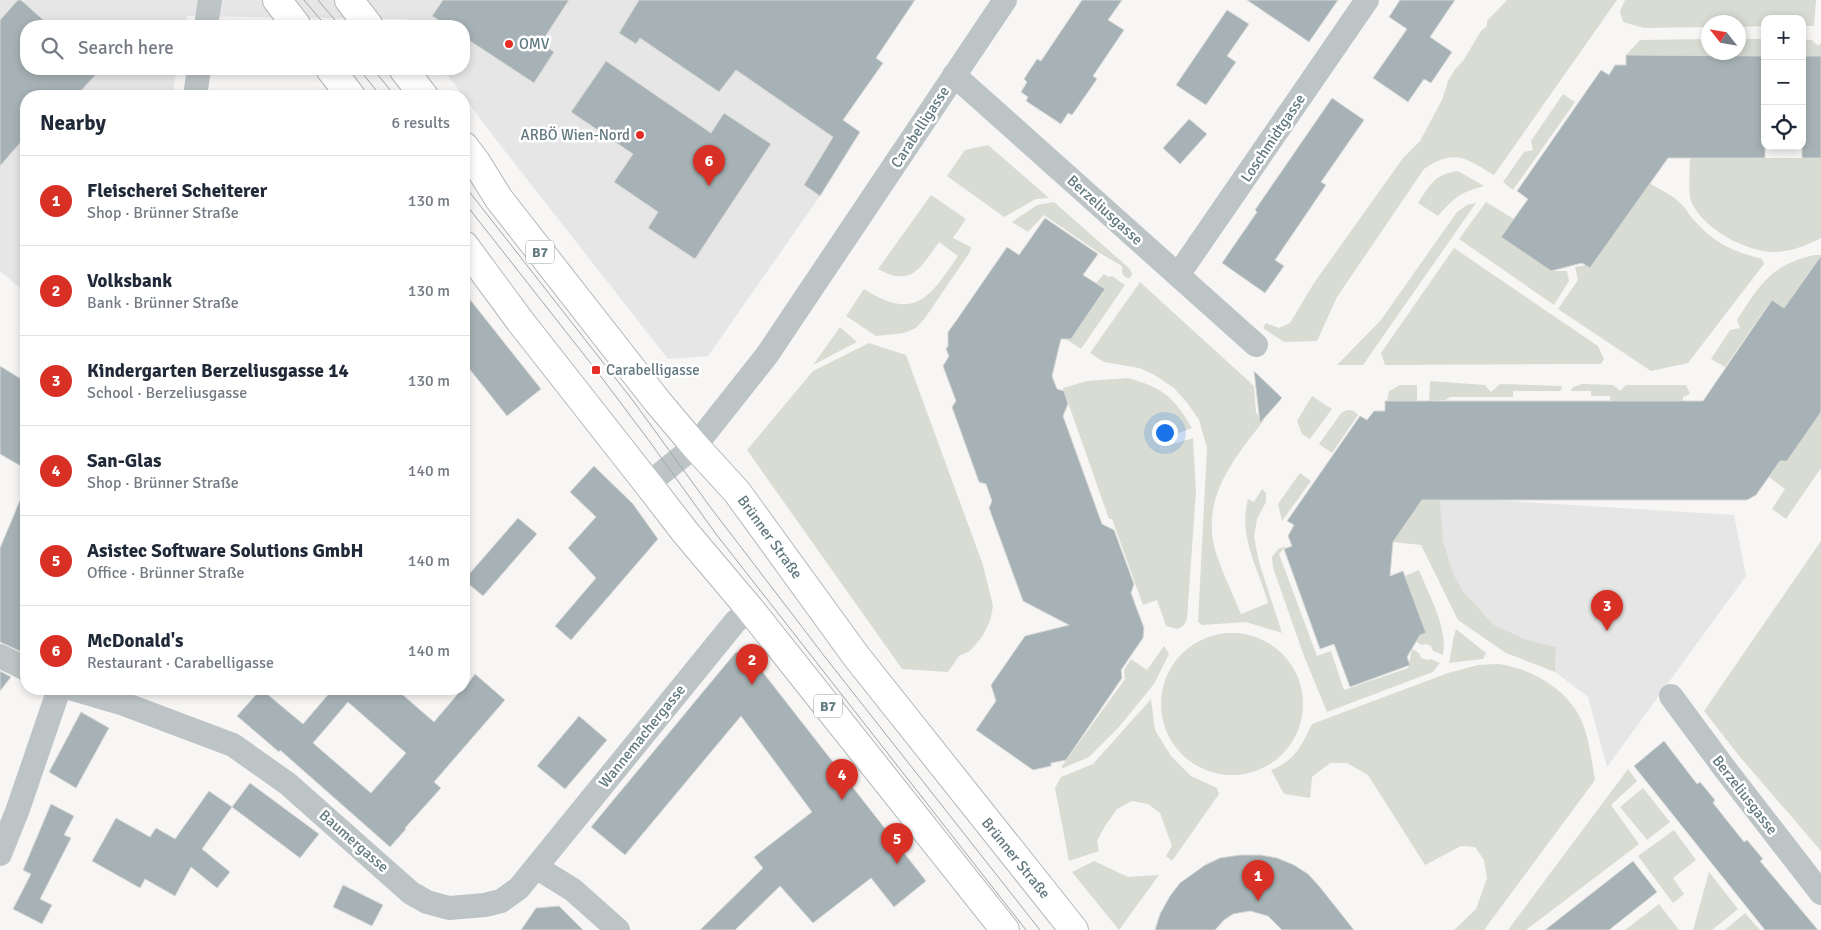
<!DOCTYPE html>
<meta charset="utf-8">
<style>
:root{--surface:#fff;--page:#f2f2f3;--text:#1f2937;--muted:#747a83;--line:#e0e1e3;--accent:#d93025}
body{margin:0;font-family:Signika,sans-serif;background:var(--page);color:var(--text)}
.controls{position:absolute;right:15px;top:15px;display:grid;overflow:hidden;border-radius:10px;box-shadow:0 2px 8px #0003}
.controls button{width:45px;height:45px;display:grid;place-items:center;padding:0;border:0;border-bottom:1px solid var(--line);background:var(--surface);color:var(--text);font:25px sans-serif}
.compass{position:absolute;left:1701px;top:15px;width:45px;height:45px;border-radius:50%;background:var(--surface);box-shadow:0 2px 8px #0003;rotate:301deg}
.you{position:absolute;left:1164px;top:432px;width:18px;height:18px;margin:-12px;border:4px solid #fff;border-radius:50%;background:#1a73e8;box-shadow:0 0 0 8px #1a73e833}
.badge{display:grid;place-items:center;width:32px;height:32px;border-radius:50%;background:var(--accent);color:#fff;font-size:16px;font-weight:700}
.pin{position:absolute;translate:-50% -41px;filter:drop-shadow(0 1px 2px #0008)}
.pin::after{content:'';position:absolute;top:26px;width:18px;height:15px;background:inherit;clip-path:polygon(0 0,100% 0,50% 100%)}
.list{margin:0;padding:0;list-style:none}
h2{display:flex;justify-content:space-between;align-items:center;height:65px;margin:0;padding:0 20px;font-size:21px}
h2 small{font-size:16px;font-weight:400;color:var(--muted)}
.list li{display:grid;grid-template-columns:32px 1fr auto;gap:15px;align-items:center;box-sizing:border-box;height:90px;padding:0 20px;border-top:1px solid var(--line)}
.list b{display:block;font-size:19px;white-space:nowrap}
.list p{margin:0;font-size:16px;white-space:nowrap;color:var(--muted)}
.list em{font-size:16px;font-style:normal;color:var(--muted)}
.icon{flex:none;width:28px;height:28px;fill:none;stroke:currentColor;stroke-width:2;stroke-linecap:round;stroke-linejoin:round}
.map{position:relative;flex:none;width:1821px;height:930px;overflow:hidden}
.search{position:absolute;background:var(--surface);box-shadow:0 2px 8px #0003;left:20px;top:20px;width:450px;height:55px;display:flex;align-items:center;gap:12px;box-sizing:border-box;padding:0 18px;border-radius:20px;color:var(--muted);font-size:19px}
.panel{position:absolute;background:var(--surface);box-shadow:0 2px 8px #0003;left:20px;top:90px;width:450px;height:605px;border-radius:20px}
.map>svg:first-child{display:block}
</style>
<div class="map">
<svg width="1821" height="930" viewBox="0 0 1821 930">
<rect width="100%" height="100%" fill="#f7f6f4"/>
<path fill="#e5e6e5" d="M0,0H672L860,132L820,196L708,356L668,359L497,141L443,69H464V26H411L406,19L187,16L185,26H26V69H177L172,96H26V293L0,271Z
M1440,500H1492L1734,515L1746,576L1607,767L1588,697L1555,672L1556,647L1524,639L1493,624L1461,589L1453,573L1442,541Z"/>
<path fill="#d8dcd3" d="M1507,0H1617L1494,175C1466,158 1454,148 1424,169L1337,297L1317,341L1284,342L1263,328L1266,323L1279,328L1290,323L1314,283L1403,158L1420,141L1442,100L1448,81L1456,68L1463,61L1481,31L1487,26V21Z
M1625,0H1816L1814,26H1802V19H1765V26L1739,27L1738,22H1708V27L1644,28L1623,22L1620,11Z
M1708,39V52H1738L1739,39H1765V56L1626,55L1640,40Z
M1802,39L1812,40L1818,46L1821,43V56H1802Z
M1563,94L1575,102L1513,190L1503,182L1524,152L1533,150L1531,141Z
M988,145L1049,198L1036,199L1004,217L947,176L965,150Z
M1690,158H1821V238C1806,246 1787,253 1769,252C1742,249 1702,228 1691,201C1688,193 1690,168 1690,158Z
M1458,171L1484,186C1459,193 1455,197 1438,216L1418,203C1431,184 1433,175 1458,171Z
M1649,183C1659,189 1673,195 1681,204C1686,208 1689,215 1693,219C1714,243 1732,251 1762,259L1764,264L1688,363L1651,371L1558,309L1578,280L1575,267L1592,264Z
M931,195L966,219L953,238L971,247L970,252L925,318L916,328L904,333L876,336L846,316L864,289C915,322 930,297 958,256L939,242C921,267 912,288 878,269Z
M1054,202L1130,269L1132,274L1130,278H1126L1122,273V266L1098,252L1044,215L1028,232L1012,222L1037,205Z
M1486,202L1514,219L1503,234L1505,239L1551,271H1567L1569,281L1554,305L1459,239Z
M1476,203L1363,365H1337L1381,320L1457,212L1467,205Z
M1454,248L1598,346L1604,359L1601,364L1385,365L1381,353Z
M1814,255H1821V276L1814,272H1809L1784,308L1774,301L1770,302L1725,367L1711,359L1730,330L1740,328L1737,320C1760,285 1770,265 1814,255Z
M1104,274L1108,277L1112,276L1125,285L1081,349L1066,339H1071L1103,293L1102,287L1096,283Z
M1140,282L1254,386L1256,413L1264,420C1235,458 1203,494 1214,546C1219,566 1233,594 1241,614L1268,603C1258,566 1238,538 1248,499L1254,502L1262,489L1266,493V502L1257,519L1254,537L1259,562L1282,633L1246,622L1202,625L1198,622L1207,448L1199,420L1188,404L1174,388L1153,374L1139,368L1104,362L1090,353Z
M840,327L857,342L813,365Z
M869,343L906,355L983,565L993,606L990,621L982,637L970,651L959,656L948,672L902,669L747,450L813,371Z
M1128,378C1163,388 1173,396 1192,428L1168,437L1170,445L1193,438L1196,491L1187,619L1184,625L1178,629L1166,626L1157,600L1143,605L1112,519H1109L1063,388L1087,381Z
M1430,381L1485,385L1491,392L1500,384L1562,386L1561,391H1513V397H1450L1446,400L1429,401Z
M1582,384L1613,385L1620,391L1626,385H1686L1690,394L1683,397V401L1610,402V396H1591V391H1571L1572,388Z
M1400,385H1417V402L1387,401L1389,391Z
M1312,396L1332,409L1310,439L1302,434L1297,421Z
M1348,410L1354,411L1358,415L1332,453L1319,444L1342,412Z
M1821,412V468L1786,519L1772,509L1785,489L1769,477L1780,461L1787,460Z
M1300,473L1311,481L1282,521L1278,504Z
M1422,500H1440L1443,541L1453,573L1462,590L1493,624L1524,639L1556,647L1555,672L1506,653L1458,620L1421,545L1393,542Z
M1821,541V851L1740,757L1704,711Z
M1286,546L1279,554L1317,656L1331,651L1344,690L1408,668L1412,649L1419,653L1421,658L1427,660L1431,659L1440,663L1433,672L1327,712L1304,656L1273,568L1272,557L1278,549Z
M1419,570C1429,596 1448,627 1443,655L1433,651L1431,646L1426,644L1421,645L1416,641L1405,576Z
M1456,629L1486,653L1483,659L1449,663C1452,651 1452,641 1456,629Z
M1161 704a71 71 0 1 1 142 0a71 71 0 1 1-142 0Z
M1164,646L1169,654L1154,684L1119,727L1089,757L1061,769L1062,766L1125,679L1124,670L1131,659L1147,670Z
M1478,665C1486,665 1496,663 1505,665C1539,672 1575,695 1585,730C1590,746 1592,763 1595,780L1484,930H1454L1476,909L1487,878L1484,860L1475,847L1461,846L1425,865L1368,775L1347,763H1330L1312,777L1310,798L1284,794L1271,770C1295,761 1302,745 1312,724L1448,673Z
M1151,699L1155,730L1171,756L1191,776L1217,788L1219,794L1172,861L1166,856L1172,846L1160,813L1148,804L1132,801L1117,809L1105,826L1097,841L1099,851L1069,861L1055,788L1061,777L1093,764Z
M1628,769L1637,781L1611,805L1639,844L1526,930H1508Z
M1643,788L1670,822L1647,840L1620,807Z
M1674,830L1696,860L1673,878L1684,894L1673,903L1638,856Z
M1094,861L1128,877L1159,875L1119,930L1072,872Z
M1709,872L1738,909L1712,930H1693Z
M1659,904L1679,930H1625Z
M1745,913L1760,930H1725Z"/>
<path fill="#a6b2b5" stroke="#d8d8d6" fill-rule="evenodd" d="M18,0H21L50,26H26V69H101L76,96H26V136L0,166V20Z
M443,0H569L541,43L554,52L534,83L464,37V26H448L432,16Z
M639,0H915L876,58L883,63L843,120L860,132L820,196L804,185L833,137L736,70L719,92L640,38L636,44L619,33Z
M1082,0H1122L1108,20L1124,30L1093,76L1097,79L1072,115L1068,113L1061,124L1026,101L1028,97L1021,92L1027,82L1024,79L1037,59L1041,61Z
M1247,0H1338L1309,42Z
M1400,0H1455L1430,37L1452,52L1431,83L1424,79L1408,102L1373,78L1407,29L1389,17Z
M1227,10L1249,24L1227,56L1236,62L1206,105L1176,85Z
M1626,55L1765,56V158H1668L1590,268L1582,263L1551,271L1501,237L1528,199L1517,191L1601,70L1609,75L1615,65H1626Z
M1802,56H1821V158H1802Z
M606,61L711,133L724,113L771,144L695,259L648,228L658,212L614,182L633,154L571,112Z
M1332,98L1364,120L1321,182L1326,185L1275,260L1284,266L1265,293L1222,263L1257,212L1255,210Z
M1189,119L1207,134L1180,164L1163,148Z
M1045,218L1098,254L1083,275L1105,289L1071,339H1061L1052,376L1057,389L1064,391L1068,404L1063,416L1102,524L1114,530L1134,584L1131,593L1144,628L1143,638L1121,670L1122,678L1066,760L1051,763V766L1033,770L976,730L996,701L991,685L1025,636L1069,625L1023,601L989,508L992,501L986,484L979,482L952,407L956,401L943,366L949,356L946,349L948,346V332L956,321L1007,247L1019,255Z
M1821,256V412L1787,461H1780L1756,495L1747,500H1422L1393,542L1390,576L1403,571L1426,633L1420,635L1407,657L1410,665L1350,687L1334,644L1320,649L1284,549L1292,546L1288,536L1294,525L1287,521L1360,416L1367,420L1374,411H1385V401H1703L1772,300L1784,308Z
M464,292L541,389L507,416L464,362Z
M0,366L26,382V469L0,454Z
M1254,371L1282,398L1260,423Z
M594,466L633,504L658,539L571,640L555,626L596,578L568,548L596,517L570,492Z
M26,486V654L0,642V548Z
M518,518L537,534L483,596L464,580Z
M736,652H747L926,881L894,907L871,878L813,923L780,886L735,930H700L763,868L754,857L812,812L741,716L625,855L591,827Z
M0,671L11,677L0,691Z
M475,674L505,700L434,782L441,788L405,828L406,829L390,847L280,750L279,752L237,716L261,689L303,724L333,689H396L434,722L462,689H464ZM348,702L406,753L371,793L313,743Z
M81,712L109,728L76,788L49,772Z
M579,716L607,740L565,789L537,766Z
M1664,741L1697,784L1700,782L1715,800L1713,803L1744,842L1747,840L1763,859L1760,861L1818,930H1765L1634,766Z
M250,783L319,834L300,858L232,807Z
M209,791L232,807L202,849L230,872L217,888L191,867L175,896L145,879L140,888L92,861L116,818L150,837L156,828L175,839Z
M51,804L74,816L64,835L71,838L40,899L52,905L42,924L13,909L31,874L23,870Z
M1240,855H1261L1277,858L1294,865L1308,874L1319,886L1354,930H1282L1268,916L1250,911L1233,914L1224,920L1215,930H1155L1160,914L1170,896L1180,883L1205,865L1220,858Z
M1633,861L1657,892L1609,930H1545Z
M343,885L383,905L372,926L333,907Z
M559,906L583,930H521L536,908Z"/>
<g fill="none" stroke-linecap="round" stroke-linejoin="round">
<defs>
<path id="major" d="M277,0L297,26
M349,0L369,26
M330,69L351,96
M403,69L424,96
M464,146L476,162L499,199L657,401L695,446L737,492L856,656L1074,930
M464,245L520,321L648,484L685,532L750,609L1005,930"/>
</defs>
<use href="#major" stroke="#b1b8ba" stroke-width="30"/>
<path stroke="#bdc4c6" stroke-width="24" d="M206,26L210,0
M954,75L1256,345
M195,96L199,69
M1178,275L1367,0
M648,484L695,446L767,355L1005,0
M0,656L26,669
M73,689L124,704L233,745L288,784L411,893L427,902L449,908L485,905L501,901L519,888L735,622L750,609
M1671,696L1725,769L1821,893
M0,854L18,809L59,689
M536,867L573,890L618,930"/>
<use href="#major" stroke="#fff" stroke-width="28"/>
<path stroke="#9ea8ac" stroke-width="1" d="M304,0L326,26
M318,0L340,26
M359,69L381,96
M373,69L395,96
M464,185L634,402L711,508L825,657L1040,930
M464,202L596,370L650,442L716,534L1026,930"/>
</g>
<g fill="#e52e26" stroke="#fff" stroke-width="2">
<circle cx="509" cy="44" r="5"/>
<circle cx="640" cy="135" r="5"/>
<rect x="591" y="365" width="10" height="10" rx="2.5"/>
</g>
<g text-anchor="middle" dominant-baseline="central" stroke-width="5" stroke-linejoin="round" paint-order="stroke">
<g fill="#fff" stroke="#90a0a5" stroke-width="1">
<rect x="526" y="240.5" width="28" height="23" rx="4"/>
<rect x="814" y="694.5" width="28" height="23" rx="4"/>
</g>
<g font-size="14" font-weight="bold" fill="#61787f">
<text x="540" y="252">B7</text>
<text x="828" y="706">B7</text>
</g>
<g font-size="15" fill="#61787f" stroke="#fff" text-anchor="start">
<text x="519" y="44">OMV</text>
<text x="630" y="135" text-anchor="end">ARBÖ Wien-Nord</text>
<text x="606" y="370">Carabelligasse</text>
</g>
<g font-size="15" fill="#61787f" stroke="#fff">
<text transform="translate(920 127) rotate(-57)">Carabelligasse</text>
<text transform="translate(1273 138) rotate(-56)">Loschmidtgasse</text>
<text transform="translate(1105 210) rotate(42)">Berzeliusgasse</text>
<text transform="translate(770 537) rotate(54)">Brünner Straße</text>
<text transform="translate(642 736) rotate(-51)">Wannemachergasse</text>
<text transform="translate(1745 795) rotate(52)">Berzeliusgasse</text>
<text transform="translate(354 841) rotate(41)">Baumergasse</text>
<text transform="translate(1016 858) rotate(51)">Brünner Straße</text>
</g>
</g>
</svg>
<div class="controls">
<button>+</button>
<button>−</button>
<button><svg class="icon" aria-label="locate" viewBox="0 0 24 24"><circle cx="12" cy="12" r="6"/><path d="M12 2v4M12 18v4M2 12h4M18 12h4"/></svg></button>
</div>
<svg class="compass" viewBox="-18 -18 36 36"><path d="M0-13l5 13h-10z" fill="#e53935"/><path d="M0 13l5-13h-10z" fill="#747a83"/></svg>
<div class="you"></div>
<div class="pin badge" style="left:1258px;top:901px">1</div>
<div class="pin badge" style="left:752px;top:685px">2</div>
<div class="pin badge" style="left:1607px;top:631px">3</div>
<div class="pin badge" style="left:842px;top:800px">4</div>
<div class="pin badge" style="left:897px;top:864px">5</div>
<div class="pin badge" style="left:709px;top:186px">6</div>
<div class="search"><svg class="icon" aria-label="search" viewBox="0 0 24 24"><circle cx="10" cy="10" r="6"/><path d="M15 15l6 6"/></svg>Search here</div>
<section class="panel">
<h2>Nearby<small>6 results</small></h2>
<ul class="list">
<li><span class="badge">1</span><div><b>Fleischerei Scheiterer</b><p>Shop · Brünner Straße</p></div><em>130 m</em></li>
<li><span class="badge">2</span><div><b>Volksbank</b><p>Bank · Brünner Straße</p></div><em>130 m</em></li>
<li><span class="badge">3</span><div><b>Kindergarten Berzeliusgasse 14</b><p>School · Berzeliusgasse</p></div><em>130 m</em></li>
<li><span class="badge">4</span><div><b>San-Glas</b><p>Shop · Brünner Straße</p></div><em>140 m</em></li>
<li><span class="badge">5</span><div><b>Asistec Software Solutions GmbH</b><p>Office · Brünner Straße</p></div><em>140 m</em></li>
<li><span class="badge">6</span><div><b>McDonald's</b><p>Restaurant · Carabelligasse</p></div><em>140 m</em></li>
</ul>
</section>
</div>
